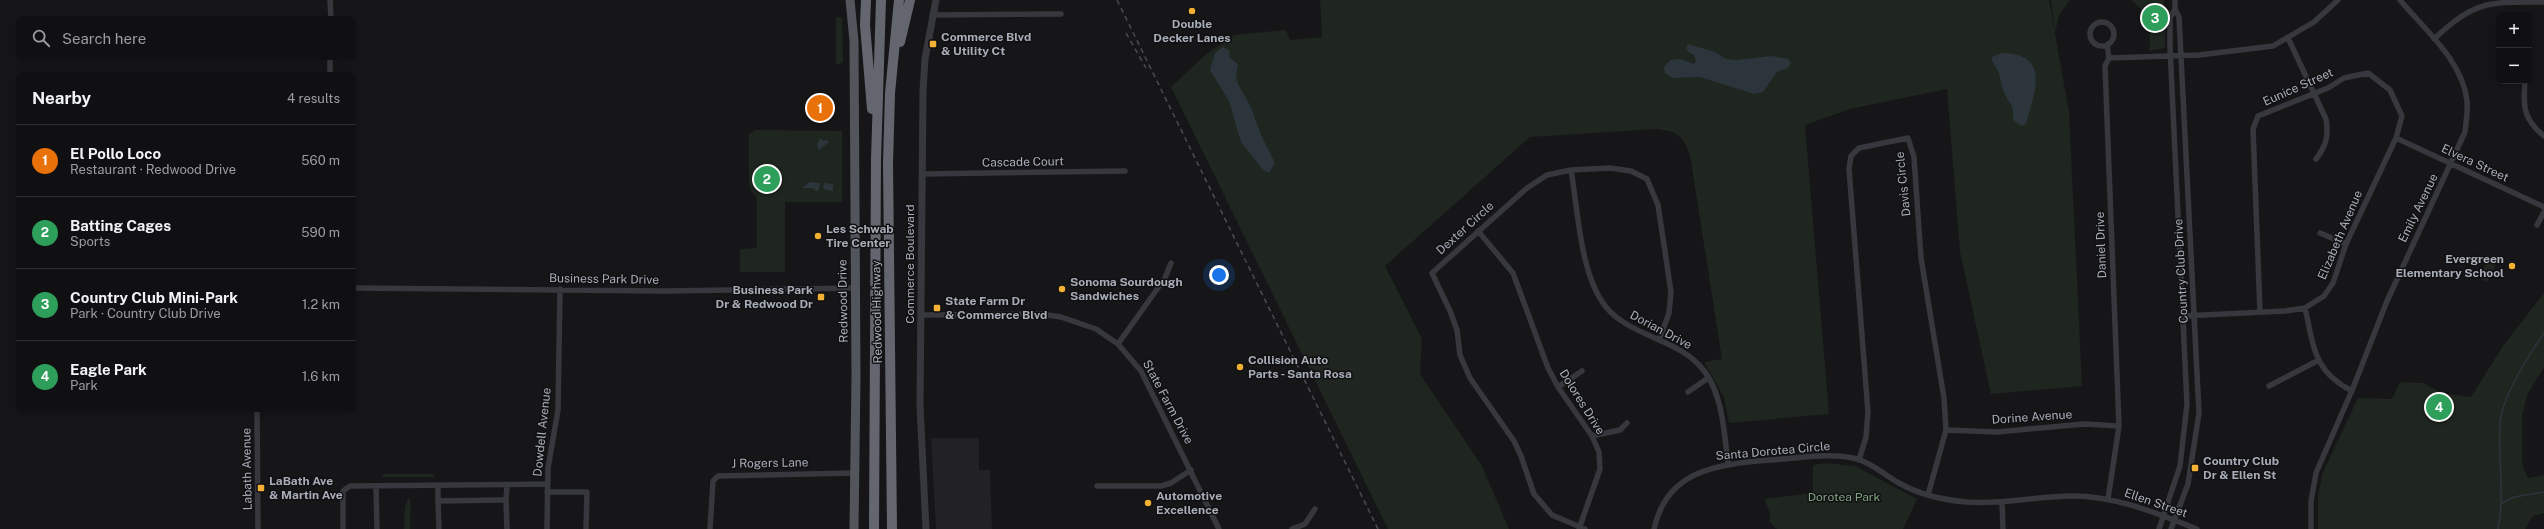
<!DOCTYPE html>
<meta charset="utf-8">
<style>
:root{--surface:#101012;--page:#19191b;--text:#f1f3f6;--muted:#9c9d9f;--line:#303032;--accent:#1a73e8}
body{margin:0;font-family:"Public Sans",sans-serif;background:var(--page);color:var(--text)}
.controls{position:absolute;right:12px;top:12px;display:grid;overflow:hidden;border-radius:8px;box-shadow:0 2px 10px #0003}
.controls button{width:36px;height:36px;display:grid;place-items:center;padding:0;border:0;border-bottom:1px solid var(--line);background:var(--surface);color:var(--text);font:20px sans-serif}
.you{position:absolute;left:1219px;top:275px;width:14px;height:14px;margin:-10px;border:3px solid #fff;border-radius:50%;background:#1a73e8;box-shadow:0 0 0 6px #1a73e833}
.badge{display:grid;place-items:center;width:26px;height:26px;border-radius:50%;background:var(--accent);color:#fff;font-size:13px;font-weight:700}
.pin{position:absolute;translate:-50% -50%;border:2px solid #fff;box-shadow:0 1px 4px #0006}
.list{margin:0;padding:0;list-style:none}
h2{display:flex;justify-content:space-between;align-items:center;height:52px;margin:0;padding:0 16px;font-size:17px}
h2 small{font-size:13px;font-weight:400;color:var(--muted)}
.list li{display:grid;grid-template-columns:26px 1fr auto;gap:12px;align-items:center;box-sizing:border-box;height:72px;padding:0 16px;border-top:1px solid var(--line)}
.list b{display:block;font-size:15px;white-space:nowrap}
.list p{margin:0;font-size:13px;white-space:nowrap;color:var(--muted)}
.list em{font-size:13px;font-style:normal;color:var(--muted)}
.icon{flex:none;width:22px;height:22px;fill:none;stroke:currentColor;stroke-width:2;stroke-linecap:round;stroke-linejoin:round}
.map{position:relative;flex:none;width:2544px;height:529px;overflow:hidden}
.search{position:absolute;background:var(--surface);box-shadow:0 2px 10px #0003;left:16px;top:16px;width:340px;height:44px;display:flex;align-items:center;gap:10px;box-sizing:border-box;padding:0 14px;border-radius:8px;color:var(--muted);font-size:15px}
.panel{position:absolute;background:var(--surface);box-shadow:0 2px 10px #0003;left:16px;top:72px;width:340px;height:340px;border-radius:8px}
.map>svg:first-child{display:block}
</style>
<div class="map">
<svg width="2544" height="529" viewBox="0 0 2544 529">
<rect width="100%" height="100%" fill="#161618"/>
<path fill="#222225" d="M931,438H979V470H990L992,529H936Z"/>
<path fill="#1e261f" d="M1320,0H2049L2069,112L2082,386L1991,394L1960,252L1947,89L1850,109L1805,125L1829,414L1729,423L1724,397L1704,362L1722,359L1690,155C1683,136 1677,131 1656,129L1530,137L1385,266L1422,339L1420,374L1482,466L1509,529H1388L1171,87L1205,55L1234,35L1286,30L1290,40L1322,37Z
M2051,0H2070L2059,15L2055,33Z
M2131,0H2164L2165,48L2149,51C2152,30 2149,13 2131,0Z
M836,17L842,18L843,63L836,64Z
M755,130L842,131V202H785V272H740V249L757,248V198L751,191L749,184V134Z
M2487,261L2496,265L2487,282L2479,278Z
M2544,293V367L2527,395L2522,416V464L2528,478L2544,475V513L2533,516L2525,529H2318V496L2323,472L2358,398L2392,399L2400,382L2423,383L2442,393L2471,397L2503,346Z
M1826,463L1855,466L1917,499L1903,529H1777L1769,521L1770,513L1764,499L1813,493V465Z
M383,474H434V477H383Z
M408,499H410C411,509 410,519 410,529H404L405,505L408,504L406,503Z"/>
<path fill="#2c353c" d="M1688,44L1715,52L1726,59L1736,60L1771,56L1788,59L1791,63L1788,68L1777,72L1763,92L1754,94L1700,77L1672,78L1665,73L1664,67L1670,60L1680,59L1694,64L1696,61L1694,55L1688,52L1686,47Z
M1223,47L1229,50L1230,58L1238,64L1236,76L1238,84L1251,107L1261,135L1275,163L1269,173L1263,170L1241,142L1229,101L1210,70L1215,53Z
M2002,53C2052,54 2034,93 2026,124L2022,126L2013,120C2014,102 2010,107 2005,94C1998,78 2003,77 1992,61V57Z
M821,138L823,141L827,140L829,142L819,150L817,144Z
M810,182L820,183L819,190L815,191L814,188H802Z
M824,183L833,184V191L823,189Z"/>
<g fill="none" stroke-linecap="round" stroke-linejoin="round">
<path stroke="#2c353c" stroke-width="1.5" d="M2502,503L2514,497L2544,492
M2498,529C2505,493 2498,459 2500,423C2502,397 2529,355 2544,333"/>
<path stroke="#37383d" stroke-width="5.5" d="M330,0L331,19
M932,15L1061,14
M2090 34a12 12 0 1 1 24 0a12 12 0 1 1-24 0Z
M2288,38L2326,119C2329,136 2326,146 2316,159
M2434,39C2476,0 2488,2 2544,2
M2107,45L2109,58
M2109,58L2199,55L2273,46L2314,22L2338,0
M330,75V57
M2525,81C2523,106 2523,119 2544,136
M2396,138L2544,207
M1571,170C1578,210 1580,275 1606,307C1620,324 1640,331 1659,340C1673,346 1688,353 1698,364C1723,388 1724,432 1728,464
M922,174L1125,171
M2537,225L2544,212
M1478,231L1513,273L1548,368L1558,387L1592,436L1599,452L1600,469L1579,529
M2320,233L2346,244
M353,288L665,291L855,288
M2305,308C2314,347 2313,371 2352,391
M921,315L1041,314L1061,317L1096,329L1118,344L1141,371L1219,529
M2183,316L2285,311L2305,308L2324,296L2333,283L2346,244L2396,138L2402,116L2390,90L2368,73L2344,78L2328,88L2258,116L2253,129L2260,312
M1118,344L1165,278L1171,263
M2269,386L2317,361
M1558,387L1582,371
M1688,392L1708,378
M257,409L258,529
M1946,430L1997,432L2084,424L2119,426
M1592,436L1620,430L1627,423
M1859,460L1866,437L1868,412L1849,169L1851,156L1859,148L1908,138L1914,157L1921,258L1944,398L1946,430L1928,495
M438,485V501
M376,486L377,529
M1097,486H1161L1171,483L1191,470
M547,492H587L586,529
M2108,499L2119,426L2105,66L2109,58
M506,500L507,485
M2002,502L2003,529
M343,529V491L350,486L547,484
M439,529L438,501L500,500H506L507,529
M547,529L548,468L558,410L560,289
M710,529L713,481L718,476L854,473
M1292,529L1305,524L1315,509
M1585,529L1552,515L1534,494L1521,456L1514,441L1470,378L1460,355L1457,330L1450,311L1432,273L1527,188L1547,175L1571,170L1610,168L1631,171L1647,179L1658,205L1671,292L1669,313L1659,340
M1654,529C1668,464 1728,464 1782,459C1807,457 1833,453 1857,459C1872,463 1886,476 1899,483C1918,494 1944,500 1966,502C2001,505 2037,496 2072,496C2116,496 2156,513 2197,529
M2159,529L2180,466L2187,404L2170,47V18L2175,9
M2171,529L2188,484L2199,413L2179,17L2175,9V0
M2311,529V501L2316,473L2353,388L2387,301L2465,132C2466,122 2468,111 2467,101C2463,61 2424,29 2400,0"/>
<path stroke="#37383d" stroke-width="7" d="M926,529L920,406L923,91L925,59L936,0"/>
<path stroke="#53555c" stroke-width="9" d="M850,0L854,41L856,376L854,529"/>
<path stroke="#63666e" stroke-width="10" d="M866,0L865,25L872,109
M900,42L910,0
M874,529L876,159L881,0
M892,529L888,163L890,93L899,0"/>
<path stroke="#4a4c52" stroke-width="1.5" stroke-dasharray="5 4" stroke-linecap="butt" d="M1117,0L1378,529
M1126,33L1146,68"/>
</g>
<g fill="#f2b134" stroke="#111113" stroke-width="1.5">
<circle cx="1192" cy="11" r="4"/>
<rect x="929" y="40" width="8" height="8" rx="2"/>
<circle cx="818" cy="236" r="4"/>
<circle cx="2512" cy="266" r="4"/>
<circle cx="1062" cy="289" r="4"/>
<rect x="817" y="293" width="8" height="8" rx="2"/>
<rect x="933" y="304" width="8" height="8" rx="2"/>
<circle cx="1240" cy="367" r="4"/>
<rect x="2191" y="464" width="8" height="8" rx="2"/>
<rect x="257" y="484" width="8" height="8" rx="2"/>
<circle cx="1148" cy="503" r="4"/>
</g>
<g text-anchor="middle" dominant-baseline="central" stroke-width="3" stroke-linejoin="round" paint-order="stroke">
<g font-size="12" font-weight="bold" fill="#a8adb8" stroke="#111113" text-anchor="start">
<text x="1192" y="24" text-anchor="middle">Double<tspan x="1192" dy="14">Decker Lanes</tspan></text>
<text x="941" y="37">Commerce Blvd<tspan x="941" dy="14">&amp; Utility Ct</tspan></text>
<text x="826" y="229">Les Schwab<tspan x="826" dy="14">Tire Center</tspan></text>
<text x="2504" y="259" text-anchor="end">Evergreen<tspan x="2504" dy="14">Elementary School</tspan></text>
<text x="1070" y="282">Sonoma Sourdough<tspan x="1070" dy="14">Sandwiches</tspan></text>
<text x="813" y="290" text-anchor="end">Business Park<tspan x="813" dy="14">Dr &amp; Redwood Dr</tspan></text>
<text x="945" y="301">State Farm Dr<tspan x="945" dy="14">&amp; Commerce Blvd</tspan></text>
<text x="1248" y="360">Collision Auto<tspan x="1248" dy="14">Parts - Santa Rosa</tspan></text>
<text x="2203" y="461">Country Club<tspan x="2203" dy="14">Dr &amp; Ellen St</tspan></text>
<text x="269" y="481">LaBath Ave<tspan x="269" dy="14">&amp; Martin Ave</tspan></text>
<text x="1156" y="496">Automotive<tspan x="1156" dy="14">Excellence</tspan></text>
</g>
<g font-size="12" fill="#a8adb8" stroke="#111113">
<text transform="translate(2298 87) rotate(-24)">Eunice Street</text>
<text transform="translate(1023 162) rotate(-1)">Cascade Court</text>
<text transform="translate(2475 163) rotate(25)">Elvera Street</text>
<text transform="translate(1903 184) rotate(-96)">Davis Circle</text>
<text transform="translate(2418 208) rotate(-64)">Emily Avenue</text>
<text transform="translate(1465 228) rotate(-42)">Dexter Circle</text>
<text transform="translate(2340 235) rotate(-67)">Elizabeth Avenue</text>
<text transform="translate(2101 245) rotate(-92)">Daniel Drive</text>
<text transform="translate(910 264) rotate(-90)">Commerce Boulevard</text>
<text transform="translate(2181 271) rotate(-93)">Country Club Drive</text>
<text transform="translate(604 279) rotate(1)">Business Park Drive</text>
<text transform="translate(843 301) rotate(-91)">Redwood Drive</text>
<text transform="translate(877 312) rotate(-91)">Redwood Highway</text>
<text transform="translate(1661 330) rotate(28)">Dorian Drive</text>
<text transform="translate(1168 402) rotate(62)">State Farm Drive</text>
<text transform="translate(1582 402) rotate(58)">Dolores Drive</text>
<text transform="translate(2032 417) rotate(-4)">Dorine Avenue</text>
<text transform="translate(542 432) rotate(-84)">Dowdell Avenue</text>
<text transform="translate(1773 451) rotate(-5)">Santa Dorotea Circle</text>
<text transform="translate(770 463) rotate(-1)">J Rogers Lane</text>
<text transform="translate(247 469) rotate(-91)">Labath Avenue</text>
<text transform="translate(2156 503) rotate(19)">Ellen Street</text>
</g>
<g font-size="12" fill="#7fa381" stroke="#111113">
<text x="1844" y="497">Dorotea Park</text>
</g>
</g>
</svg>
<div class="controls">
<button>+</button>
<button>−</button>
</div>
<div class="you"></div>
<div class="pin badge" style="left:820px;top:108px;background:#e8710a">1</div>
<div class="pin badge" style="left:767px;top:179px;background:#2e9e5b">2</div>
<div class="pin badge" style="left:2155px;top:18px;background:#2e9e5b">3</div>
<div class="pin badge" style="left:2439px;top:407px;background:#2e9e5b">4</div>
<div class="search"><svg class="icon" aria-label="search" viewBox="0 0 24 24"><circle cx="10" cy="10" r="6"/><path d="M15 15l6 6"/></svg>Search here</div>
<section class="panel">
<h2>Nearby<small>4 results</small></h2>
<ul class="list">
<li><span class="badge" style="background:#e8710a">1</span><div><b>El Pollo Loco</b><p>Restaurant · Redwood Drive</p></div><em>560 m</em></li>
<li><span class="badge" style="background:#2e9e5b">2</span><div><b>Batting Cages</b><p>Sports</p></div><em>590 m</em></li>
<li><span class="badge" style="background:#2e9e5b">3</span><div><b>Country Club Mini-Park</b><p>Park · Country Club Drive</p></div><em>1.2 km</em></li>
<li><span class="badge" style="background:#2e9e5b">4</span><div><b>Eagle Park</b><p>Park</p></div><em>1.6 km</em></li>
</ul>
</section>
</div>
